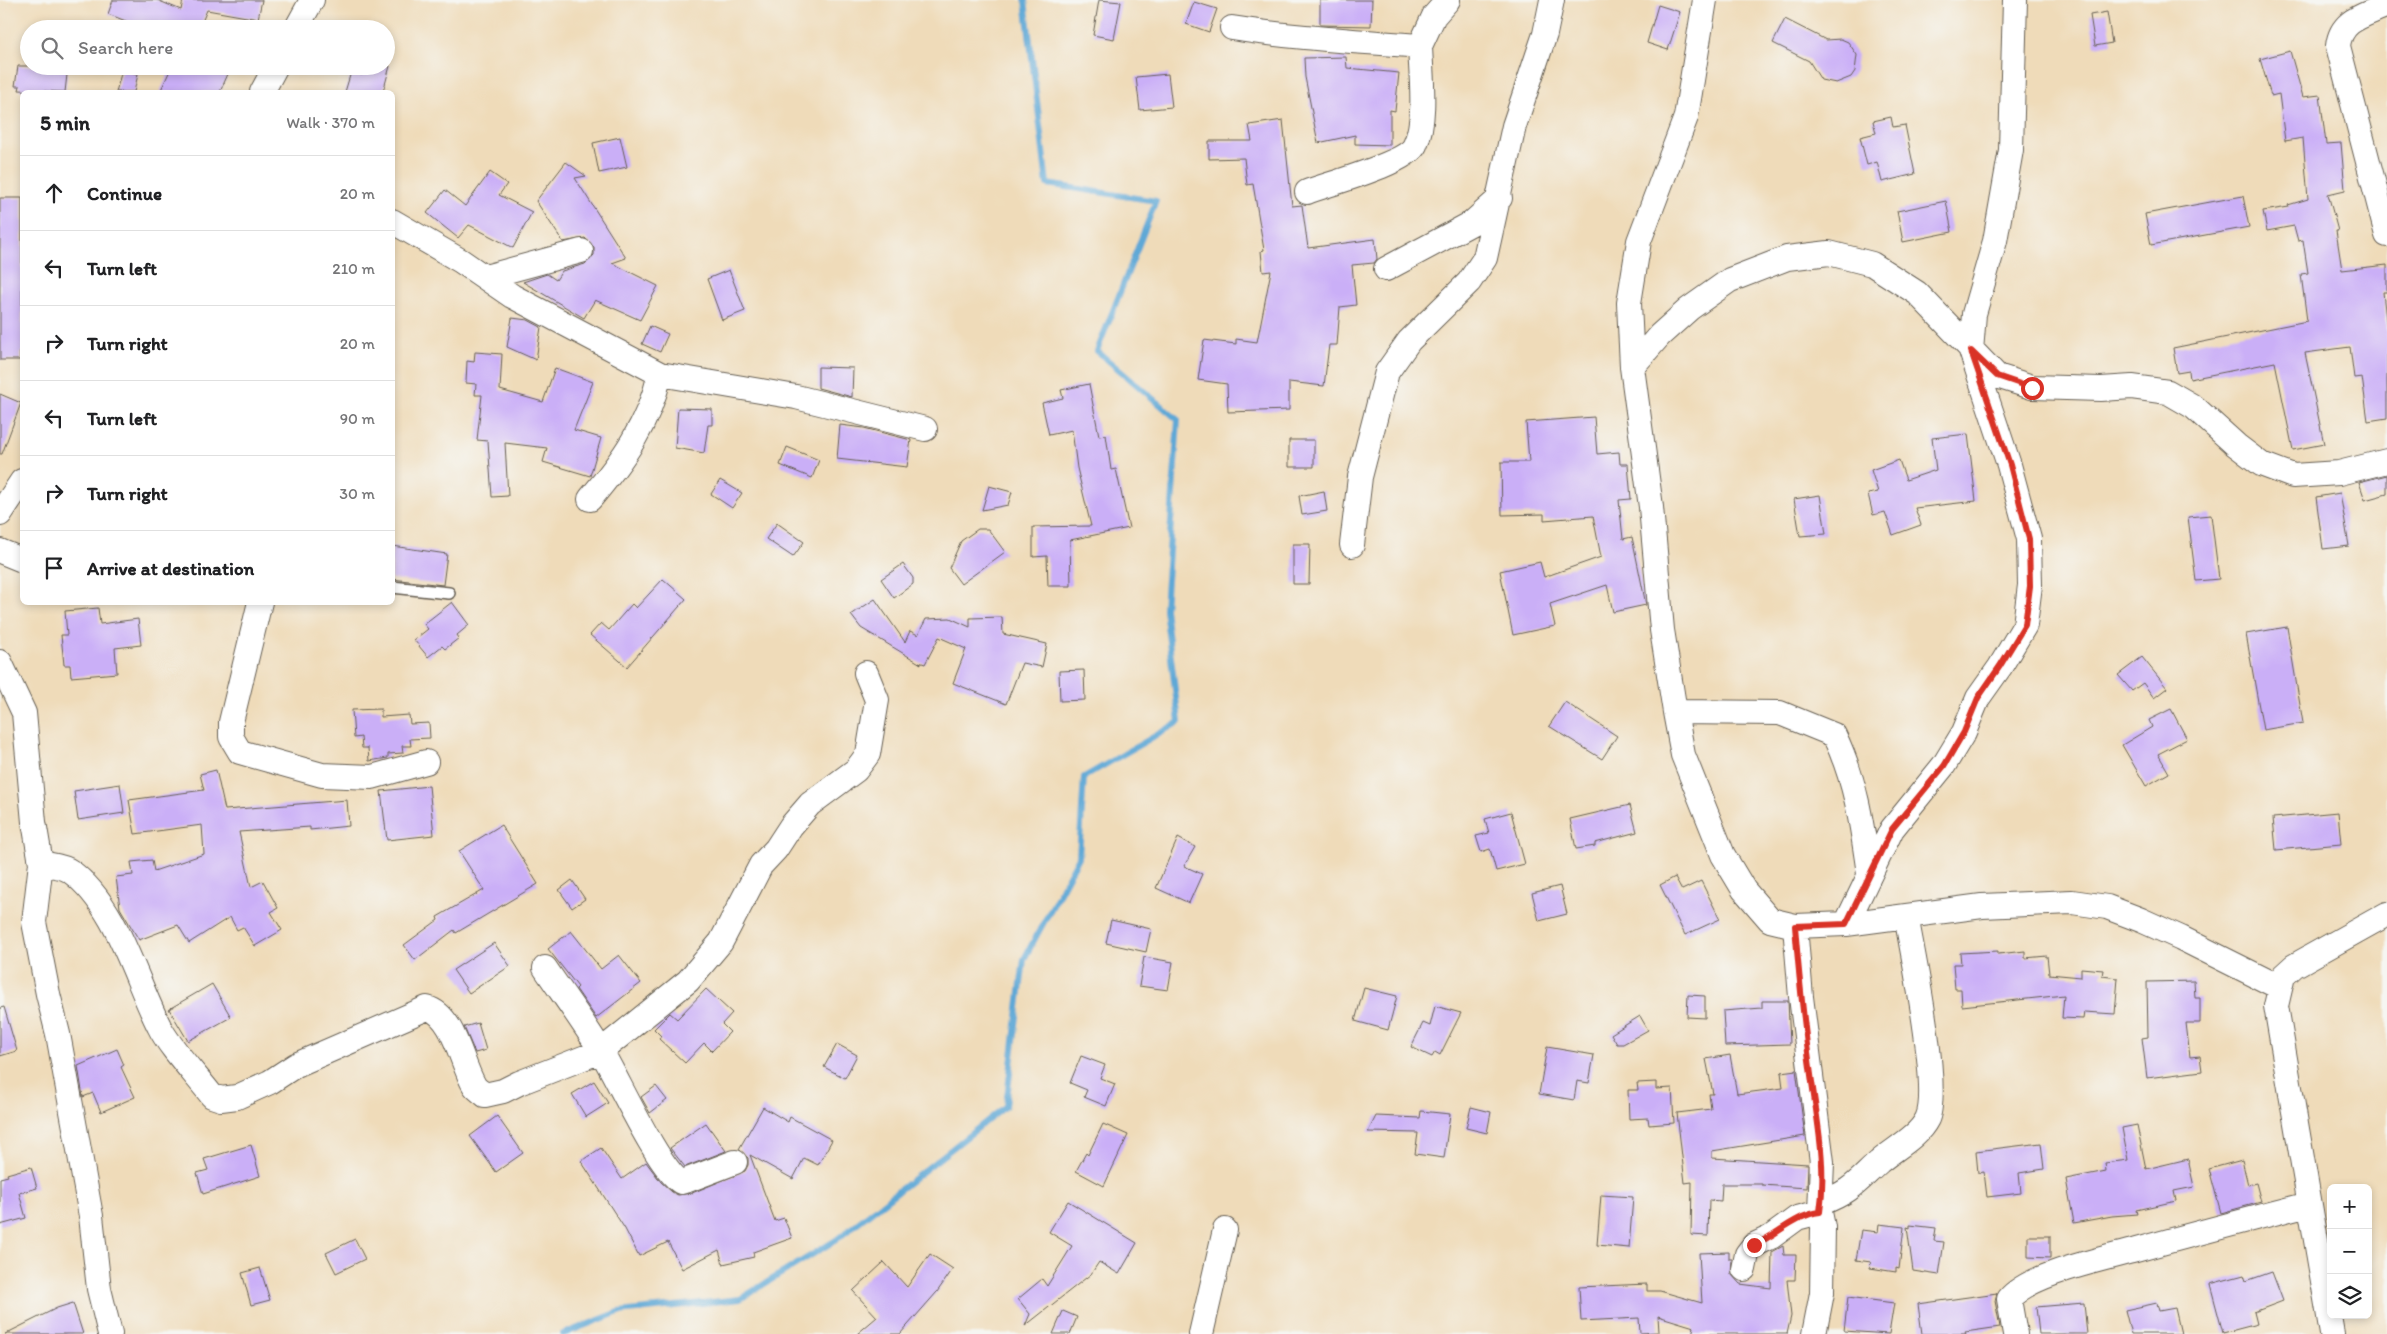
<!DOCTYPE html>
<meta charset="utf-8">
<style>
:root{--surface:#fff;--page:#f6f6f6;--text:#202124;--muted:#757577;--line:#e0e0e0}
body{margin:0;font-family:Itim,sans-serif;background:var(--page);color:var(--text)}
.controls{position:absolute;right:15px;bottom:15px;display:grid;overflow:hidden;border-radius:8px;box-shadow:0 2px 8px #0003}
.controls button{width:45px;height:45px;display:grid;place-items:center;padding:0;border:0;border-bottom:1px solid var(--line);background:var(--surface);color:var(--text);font:25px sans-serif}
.stop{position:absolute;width:15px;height:15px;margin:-11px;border:4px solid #d93025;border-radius:50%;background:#fff}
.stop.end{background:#d93025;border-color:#fff;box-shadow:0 1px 5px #0008}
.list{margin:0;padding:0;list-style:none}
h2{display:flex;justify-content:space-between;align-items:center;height:65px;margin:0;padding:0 20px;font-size:21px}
h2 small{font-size:16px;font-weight:400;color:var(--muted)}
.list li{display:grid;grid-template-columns:32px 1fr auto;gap:15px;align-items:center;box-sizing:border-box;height:75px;padding:0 20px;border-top:1px solid var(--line)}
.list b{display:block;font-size:19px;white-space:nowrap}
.list em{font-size:16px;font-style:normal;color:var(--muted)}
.icon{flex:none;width:28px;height:28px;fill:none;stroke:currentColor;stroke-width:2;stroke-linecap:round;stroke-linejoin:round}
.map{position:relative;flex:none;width:2387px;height:1334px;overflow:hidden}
.search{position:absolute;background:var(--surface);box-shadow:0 2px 8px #0003;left:20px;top:20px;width:375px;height:55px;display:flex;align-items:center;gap:12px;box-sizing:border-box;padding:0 18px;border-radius:28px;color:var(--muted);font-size:19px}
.panel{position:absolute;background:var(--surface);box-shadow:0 2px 8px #0003;left:20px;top:90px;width:375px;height:515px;border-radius:8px}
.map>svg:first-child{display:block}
</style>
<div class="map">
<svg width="2387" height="1334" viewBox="0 0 2387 1334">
<rect width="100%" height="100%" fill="#f6f6f2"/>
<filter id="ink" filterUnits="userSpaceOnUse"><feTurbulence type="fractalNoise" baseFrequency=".02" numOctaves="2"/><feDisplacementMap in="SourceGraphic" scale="10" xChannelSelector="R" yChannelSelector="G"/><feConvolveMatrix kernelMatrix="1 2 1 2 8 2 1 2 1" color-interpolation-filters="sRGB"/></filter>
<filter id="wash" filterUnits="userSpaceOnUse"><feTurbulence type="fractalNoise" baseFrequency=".0096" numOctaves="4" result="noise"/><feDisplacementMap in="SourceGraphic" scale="20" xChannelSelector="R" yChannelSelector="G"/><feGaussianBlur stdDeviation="1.12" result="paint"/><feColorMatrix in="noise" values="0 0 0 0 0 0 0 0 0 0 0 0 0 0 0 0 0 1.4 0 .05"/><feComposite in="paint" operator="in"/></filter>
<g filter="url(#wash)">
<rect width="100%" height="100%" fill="#efdbb9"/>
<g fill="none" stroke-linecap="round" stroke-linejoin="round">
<path stroke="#5ea8d6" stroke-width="6" d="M563,1334L619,1312L740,1299L836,1240L1006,1106L1024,959L1079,857L1084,777L1179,722L1165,609L1178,420L1097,351L1156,201L1047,184L1025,0"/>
</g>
<g id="blocks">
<path fill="#caaff7" d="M113,0H157L181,10L183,0H262L258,19L207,10L199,29H146L108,14Z
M1099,0L1121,2L1114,39L1093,35Z
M1320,0H1372L1371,26L1320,25Z
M1194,2L1217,9L1209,32L1186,24Z
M1658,5L1680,12L1668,50L1647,43Z
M2107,12L2112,43L2095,46L2090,15Z
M1785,19L1826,40L1841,39L1848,42L1857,55L1855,71L1851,77L1836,83L1821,80L1809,61L1773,43Z
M2290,51L2303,97L2320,95L2326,144L2341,143L2345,190L2328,194L2338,231H2336L2342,270L2387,265V292H2383L2387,329V418L2368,421L2362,377L2354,378L2350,347L2305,353L2324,444L2293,450L2275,362L2190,379L2189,371L2177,373L2173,348L2307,321L2301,274L2308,273L2303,240L2298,241L2294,226L2267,231L2263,211L2289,207L2288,205L2308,199L2303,138L2285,141L2279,94L2271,96L2260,59Z
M1346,57L1347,68L1399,73L1395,111L1390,110V145L1355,144V135L1318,143L1305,77L1304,58Z
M18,66H68L65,92L19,90L20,86H15Z
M172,66H211L228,74L220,92H160Z
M364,66H390L383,92H345L351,72L362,75Z
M122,70L138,74L134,92H116Z
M1168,74L1172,107L1140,110L1136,77Z
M1891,117L1893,127L1905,125L1915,174L1882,182L1877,162L1867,165L1860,137L1876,133L1873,121Z
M1283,120L1292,206L1302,205L1308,248L1375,239L1377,259L1374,263L1352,265L1356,305L1340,307L1337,345H1329L1324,386L1289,382V410L1228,412L1227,384L1198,380L1204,340L1236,344V339L1257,342L1271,271L1263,272L1261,251L1264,250L1253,184L1247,185L1244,158L1209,159V141H1252L1249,125Z
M620,137L627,167L599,173L593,143Z
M566,162L586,176L575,178L626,258L612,263L658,286L640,320L595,300L584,318L523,282L547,274L556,280L562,271L585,264L594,255V247L585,238L563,242L536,201Z
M490,172L507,184L499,195L532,212L513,248L469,225L458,238L427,213L445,190L465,206Z
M2243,196L2249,227L2151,245L2145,214Z
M0,198H22V352H20V360H0Z
M1946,201L1952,232L1903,242L1897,211Z
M729,270L745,311L722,320L707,279Z
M512,318L528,320L541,327L536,360L507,347Z
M650,326L668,334L660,352L642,344Z
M475,352L502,354L500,390L543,402L555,368L593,382L574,430L601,438L590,476L543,462L547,448L505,443L508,496L492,497L488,441L477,440L482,395H475L476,384L466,383L467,361L474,362Z
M818,367L853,368L852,397L818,388Z
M1089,384L1099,436L1106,435L1111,470L1116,469L1129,528L1070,540L1071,586H1048L1047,556L1033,557V527L1091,526L1077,468L1072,430L1049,435L1042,403L1063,398L1061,390Z
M0,394L21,403L2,454H0Z
M678,408L712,409V425H708L704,453L675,448Z
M1594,417L1597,454L1619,452L1620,464H1628L1631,499L1619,500L1623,539L1632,537L1646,605L1613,612L1607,585L1550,604L1555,626L1513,635L1500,571L1540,562L1544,577L1601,557L1593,516L1544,520V514L1502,515L1501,462H1529L1526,422Z
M840,425L864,428L911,440L907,467L837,459Z
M1968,434L1976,501L1915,508L1921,525L1893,535L1885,512L1873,515L1868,494L1878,492L1871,470L1899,460L1906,480L1936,470L1932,438Z
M1289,440H1314V467H1289Z
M787,447L819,460L812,478L780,465Z
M2387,475V494L2365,500L2359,482Z
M720,480L742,493L732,508L711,494Z
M989,486L1012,492L1008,505L982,510Z
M1324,491L1327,511L1302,515L1299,496Z
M2340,493L2349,546L2323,549L2316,497Z
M1820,495L1826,534L1800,536L1794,499Z
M2211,515L2219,579L2196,581L2188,517Z
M777,523L804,542L793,557L766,539Z
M978,529H988L1005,552L961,584L949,568L961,541Z
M1293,544H1310L1309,584H1293Z
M392,546L447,554L443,585L392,579Z
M903,564L913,578V584L894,598L881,579Z
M663,579L686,599L627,667L590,635L601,623L609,630L632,604L636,608Z
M875,599L905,642L910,631L918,635L926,619L950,618L970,627V618L1002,617L1003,634L1047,644L1042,667L1022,663L1006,704L953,683L966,649L939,637L925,664L919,662L921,664L861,628L851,615Z
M452,602L469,625L457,635L459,638L445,649L442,646L428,657L414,640L428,629L424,624Z
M98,608L100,624L138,619L141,645L115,648L117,673L71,677L70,665H64L61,635H67L65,611Z
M2287,627L2303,723L2263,730L2246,634Z
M2142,657L2167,688L2154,698L2143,683L2132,691L2118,675Z
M1084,670L1085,700L1060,701L1059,671Z
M1565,702L1617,736L1602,759L1549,726Z
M381,709V717L409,715L410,724L429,723L430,738L410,739L411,746H402L403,753L388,754V758L369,761L368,748H362L361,737L354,738L352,710Z
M2171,709L2187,739L2158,754L2169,773L2146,786L2122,745L2152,727L2149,720Z
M216,770L225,810L347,800L349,826L310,830V827L239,832L251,887L263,881L278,908L271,912L282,930L255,946L243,927L237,930L230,917L189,943L178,925L139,940L120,908L116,877L133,875L131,862L152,860L154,871L204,854L202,825L135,834L129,800L204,790L200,774Z
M120,784L124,813L78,820L74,791Z
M429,786L434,835L387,840L381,791Z
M1630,805L1637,832L1595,843V846L1576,849L1570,819Z
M1511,812L1525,864L1496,871L1490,849L1481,852L1476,836L1489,833L1485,819Z
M2338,812L2341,844L2276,850L2273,818Z
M501,825L538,884L456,933L454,930L415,960L404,945L438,920L437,917L484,890L459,851Z
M1178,838L1195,847L1184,866L1202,874L1189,903L1156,888Z
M1675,877L1682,890L1701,881L1720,919L1685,935L1660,885Z
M572,880L585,899L572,908L559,890Z
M1560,886L1567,914L1539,921L1532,893Z
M1111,920L1151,929L1146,952L1106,943Z
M571,931L601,969L619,955L641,983L596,1018L576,989L578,987L548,949Z
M494,943L510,966L469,993L453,970Z
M1998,951V954L2025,951V958L2047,956L2049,974L2081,977V968L2103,970L2102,976L2118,978L2115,1014L2084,1012L2083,1019L2062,1018L2064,995L1962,1006L1961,989H1955L1953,964H1961L1960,953Z
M1144,957L1173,962L1168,990L1139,986Z
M2194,981L2195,998H2200V1023H2186L2190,1057L2200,1056L2202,1071L2147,1078L2142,1038L2148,1037L2147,982Z
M212,984L231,1017L188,1041L169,1009Z
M1364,988L1397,996L1388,1030L1355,1021Z
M706,989L732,1013L722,1024L730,1032L712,1051L704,1043L685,1063L659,1039L661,1036L654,1029L670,1013L677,1019Z
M1688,995L1705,996V1018L1687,1017Z
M1762,1001H1788L1790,1044L1725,1046L1723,1011L1762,1008Z
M1435,1006L1461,1013L1440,1055L1435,1052L1432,1057L1411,1047L1423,1023L1430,1026Z
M4,1007L17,1051L0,1056V1008Z
M1640,1016L1648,1030L1623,1044H1617L1611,1034Z
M478,1023L486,1050L475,1053L464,1027Z
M837,1044L857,1055L845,1078L824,1067Z
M1547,1047L1594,1055L1589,1083L1577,1081L1574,1100L1539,1094Z
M117,1049L124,1065L121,1067L135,1097L101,1112L93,1093L83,1097L78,1066Z
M1730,1055L1737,1094L1783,1088L1781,1072L1796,1070L1805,1136L1712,1151V1158L1808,1164L1807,1188L1762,1185V1184H1722L1721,1201L1709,1200L1708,1236L1691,1235L1692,1182L1685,1183L1677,1113L1711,1109L1709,1094H1713L1706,1059Z
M1081,1056L1105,1065L1100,1078L1115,1084L1106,1106L1084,1097L1087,1090L1070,1083Z
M594,1081L608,1103L586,1117L572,1094Z
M1656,1082V1089L1672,1088L1674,1123L1649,1125L1648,1118L1629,1119L1628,1090H1638L1637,1083Z
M656,1086L667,1100L650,1113L641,1097Z
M763,1107L788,1122L790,1117L832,1140L818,1165L804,1158L793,1179L750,1155L775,1221L784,1218L792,1238L753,1252L754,1257L723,1264L719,1250L682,1269L668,1242L639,1256L625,1229L581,1161L601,1148L622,1179L646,1162L661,1182L672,1192L678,1195L692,1193L745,1171L748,1165V1158L739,1149Z
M1471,1107L1491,1112L1487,1133L1466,1128Z
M1421,1111L1450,1114L1444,1158L1415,1154L1418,1133L1368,1132L1376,1116L1420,1118Z
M497,1116L523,1153L496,1172L470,1136Z
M706,1123L726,1151L685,1167L670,1148Z
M1103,1124L1128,1135L1104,1186L1076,1171L1086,1153L1088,1155Z
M2137,1125L2146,1169L2188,1159L2194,1187L2174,1191L2176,1201L2136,1210L2137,1214L2112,1216L2074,1223L2066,1179L2106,1171L2105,1163L2128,1160L2122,1128Z
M2041,1143L2044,1169L2019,1173L2021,1193L1987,1197L1984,1172L1978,1173L1976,1151Z
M251,1145L260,1176L203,1194L197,1173L208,1170L204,1159Z
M2242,1160L2248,1185L2256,1183L2261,1202L2221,1213L2209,1169Z
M31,1167L37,1188L19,1193L26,1218L0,1225V1178L8,1176L7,1174Z
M1601,1195L1633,1197L1629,1248L1597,1245Z
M1068,1201L1137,1243L1119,1274L1099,1262L1091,1274L1025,1326L1030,1314L1018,1299L1042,1279L1047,1286L1072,1246L1049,1232Z
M1879,1224L1904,1227L1899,1269L1896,1268V1272L1870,1268L1871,1262L1856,1260L1861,1230L1878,1232Z
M1910,1225L1936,1228L1934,1241L1944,1242L1939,1275L1913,1271L1907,1227L1910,1228Z
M2028,1236H2050V1258L2028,1257Z
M355,1239L365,1259L336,1273L326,1253Z
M1783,1246L1784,1255H1796L1795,1280H1787L1791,1316L1787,1334H1692L1694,1327L1658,1316L1659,1332L1640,1333L1639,1318L1581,1321L1579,1287L1647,1284V1291H1660L1702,1303L1699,1253L1729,1252V1259H1732L1731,1274L1740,1284L1771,1288L1772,1252Z
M930,1254L953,1269L937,1292L900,1334H857L877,1317L853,1291L884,1262L907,1287Z
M260,1268L270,1300L251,1305L242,1273Z
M2272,1272L2283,1301L2254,1312L2257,1324L2223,1333L2210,1284L2244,1275L2246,1281Z
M1997,1293L1995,1301L2000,1327L1965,1332L1966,1334H1922L1918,1304Z
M1848,1297L1894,1303L1889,1334L1844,1331Z
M73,1303L83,1334H5L57,1308Z
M2084,1303L2087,1334H2039L2036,1307Z
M2157,1303L2159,1311L2175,1308L2181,1334H2131L2125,1310Z
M1063,1311L1077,1317L1070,1334H1053Z"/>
</g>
</g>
<g filter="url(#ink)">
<use href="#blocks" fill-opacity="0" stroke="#665f53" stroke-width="1"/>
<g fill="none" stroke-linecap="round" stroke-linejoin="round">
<defs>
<path id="service" d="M392,587L449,593"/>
<path id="minor" d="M1705,0L1686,117L1639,241L1629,303L1632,367L1651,507L1662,630L1675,712L1683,755L1723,855L1744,890L1770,920L1795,926L1846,924L1982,906L2072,902L2107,907L2141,920L2181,938L2279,987
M2387,5C2364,16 2341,19 2338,46L2387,235
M1232,28C1294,38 1357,41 1420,46L1434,16L1448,0
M296,29L312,0
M262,92L276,66
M1307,192C1328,184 1407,163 1415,145C1427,119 1421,75 1420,46
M392,221L461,261L512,296L660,374C648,425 623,460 590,499
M1386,269L1472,223L1500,198
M485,277L581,251
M1632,367L1660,335L1689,309L1730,280L1787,258L1829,253L1872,264L1917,293L1997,376L2032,387L2101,389L2132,387L2168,392L2194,407L2236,445L2261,464L2293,476L2339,473L2387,461
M660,374L796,397L925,429
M0,514L22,481
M1352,545L1360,477L1387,372L1409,341L1469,282L1485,258L1514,126L1545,34L1552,0
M0,551L22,560
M260,602L231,722V737L240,752L322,775L372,777L426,762
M0,662L24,713L34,822L41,863L34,922L48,994L58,1034L91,1216L99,1289L110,1334
M1675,712L1780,713L1834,735C1856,780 1862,825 1869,874
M41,863C49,865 63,866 70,871C117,905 134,977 159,1026C169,1047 197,1076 212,1096L221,1099L237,1097L270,1082L296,1065L427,1008C454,1015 461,1063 474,1085C476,1089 482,1092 485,1095L503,1091L519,1083L601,1051L688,981L721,942L761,865L776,849L791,826L810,804L856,770L868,754L877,700L866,673
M1846,924L1892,829L1944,765L1964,732L1978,698L2000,667L2025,625L2030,585L2029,539L2009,465L1971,351L1974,314L1995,241L2011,150L2015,0
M1795,926L1801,997L1822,1162L1820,1212L1823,1227L1822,1293L1814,1334
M545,968C564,996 584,1023 601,1051C618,1079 658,1168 681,1182L688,1180L735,1162
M1821,1203C1851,1192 1857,1182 1879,1162C1894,1149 1918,1137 1927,1119C1941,1090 1913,954 1906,916
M1744,1269L1747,1254L1754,1245L1771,1237L1797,1218L1820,1212
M1201,1334L1225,1230
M2015,1334L2009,1299C2029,1274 2104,1259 2136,1250C2194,1234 2251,1219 2309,1204
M2332,1334L2276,1006L2283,976L2294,966L2387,914"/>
</defs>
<use href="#service" stroke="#665f53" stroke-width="14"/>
<use href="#minor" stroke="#665f53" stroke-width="26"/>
<use href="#service" stroke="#fff" stroke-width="11"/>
<use href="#minor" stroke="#fff" stroke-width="24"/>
</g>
</g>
<g fill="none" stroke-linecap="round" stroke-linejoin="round" filter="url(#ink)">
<path stroke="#d93025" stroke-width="6" d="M1754,1245C1777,1235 1795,1215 1820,1212C1827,1166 1817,1120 1811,1075C1804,1025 1799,976 1795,926L1846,924L1892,829L1944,766L1964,732L1978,698L2000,666L2025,625L2030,586L2029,539L2010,465L1971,351L1997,376L2032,388"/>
</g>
</svg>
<div class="controls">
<button>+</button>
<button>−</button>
<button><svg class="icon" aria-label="layers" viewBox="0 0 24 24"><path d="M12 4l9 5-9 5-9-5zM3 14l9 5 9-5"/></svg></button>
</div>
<div class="stop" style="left:2032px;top:388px"></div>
<div class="stop end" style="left:1754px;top:1245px"></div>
<div class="search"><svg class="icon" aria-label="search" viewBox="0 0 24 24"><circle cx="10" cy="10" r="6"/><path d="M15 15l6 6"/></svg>Search here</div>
<section class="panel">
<h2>5 min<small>Walk · 370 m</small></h2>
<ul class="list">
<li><svg class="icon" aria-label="ahead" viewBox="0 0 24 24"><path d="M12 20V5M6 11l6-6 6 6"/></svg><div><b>Continue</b></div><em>20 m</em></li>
<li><svg class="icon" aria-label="left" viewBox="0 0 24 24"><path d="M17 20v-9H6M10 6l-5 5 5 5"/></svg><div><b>Turn left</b></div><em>210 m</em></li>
<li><svg class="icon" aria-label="right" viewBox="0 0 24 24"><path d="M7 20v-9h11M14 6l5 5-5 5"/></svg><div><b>Turn right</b></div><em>20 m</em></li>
<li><svg class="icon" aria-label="left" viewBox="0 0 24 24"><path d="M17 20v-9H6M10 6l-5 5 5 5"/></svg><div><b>Turn left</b></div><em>90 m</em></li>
<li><svg class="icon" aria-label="right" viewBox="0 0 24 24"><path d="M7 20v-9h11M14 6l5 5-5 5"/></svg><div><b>Turn right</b></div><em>30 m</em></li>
<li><svg class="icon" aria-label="arrive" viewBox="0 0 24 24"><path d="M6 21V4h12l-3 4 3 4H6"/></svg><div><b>Arrive at destination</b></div></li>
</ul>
</section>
</div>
